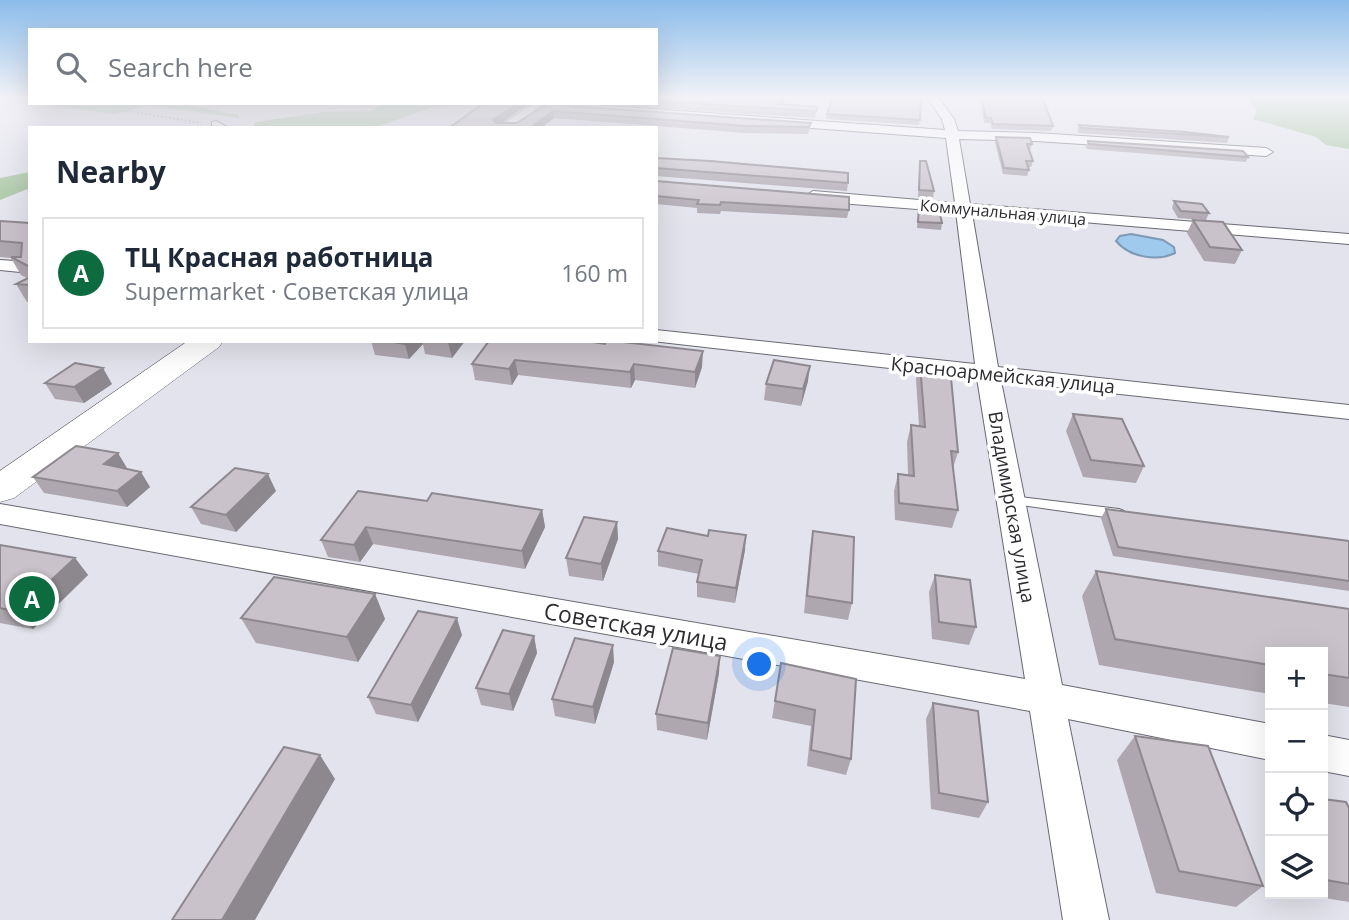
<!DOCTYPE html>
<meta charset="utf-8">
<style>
:root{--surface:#fff;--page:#f2f2f3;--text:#1f2937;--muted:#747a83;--line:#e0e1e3;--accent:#0c6b3f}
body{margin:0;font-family:"Open Sans",sans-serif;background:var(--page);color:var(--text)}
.controls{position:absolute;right:21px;bottom:21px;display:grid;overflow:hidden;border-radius:0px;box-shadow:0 7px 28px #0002}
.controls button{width:63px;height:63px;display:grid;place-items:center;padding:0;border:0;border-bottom:2px solid var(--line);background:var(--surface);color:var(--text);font:35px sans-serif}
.you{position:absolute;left:760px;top:665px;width:24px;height:24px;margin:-18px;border:5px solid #fff;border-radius:50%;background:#1a73e8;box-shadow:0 0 0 10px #1a73e833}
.badge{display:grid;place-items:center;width:46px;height:46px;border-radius:50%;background:var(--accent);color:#fff;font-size:23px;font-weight:700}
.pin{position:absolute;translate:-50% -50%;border:4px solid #fff;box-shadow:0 2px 7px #0006}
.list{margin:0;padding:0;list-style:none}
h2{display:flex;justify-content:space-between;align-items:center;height:91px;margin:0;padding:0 28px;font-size:30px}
h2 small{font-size:23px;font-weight:400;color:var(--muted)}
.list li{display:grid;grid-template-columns:46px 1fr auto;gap:21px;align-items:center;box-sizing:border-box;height:112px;margin:0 14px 14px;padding:0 14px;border:2px solid var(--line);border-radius:0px}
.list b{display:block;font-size:26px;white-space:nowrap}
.list p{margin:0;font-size:23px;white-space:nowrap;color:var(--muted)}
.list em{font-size:23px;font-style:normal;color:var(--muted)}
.icon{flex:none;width:38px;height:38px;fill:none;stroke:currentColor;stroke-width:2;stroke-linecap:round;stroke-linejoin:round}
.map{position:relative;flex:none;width:1349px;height:920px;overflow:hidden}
.search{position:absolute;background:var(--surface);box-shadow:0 7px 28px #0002;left:28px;top:28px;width:630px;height:77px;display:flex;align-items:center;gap:18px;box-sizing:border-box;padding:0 24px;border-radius:0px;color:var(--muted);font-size:26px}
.panel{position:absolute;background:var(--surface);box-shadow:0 7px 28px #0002;left:28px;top:126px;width:630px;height:217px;border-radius:0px}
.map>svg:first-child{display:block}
</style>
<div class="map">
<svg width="1349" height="920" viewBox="0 0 1349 920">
<rect width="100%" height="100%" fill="#e3e3ed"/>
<path fill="#9fc198" d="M1249,97H1349V149L1326,145L1316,137L1253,119L1257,111L1249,101Z
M34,103H179L239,115V118L147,105L115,114Z
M384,103H470L431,108L373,128H252L256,122L323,112L371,111Z
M30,172V188L0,200V178Z"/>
<path fill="#9fc9ed" stroke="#7d9ab5" stroke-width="2" d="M1131,234L1163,240L1174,247L1175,253C1157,262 1129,257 1116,241L1120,236Z"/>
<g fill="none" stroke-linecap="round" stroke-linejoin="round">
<defs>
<path id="lane" d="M1012,496L1119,509L1124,511L1126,514L1124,517L1119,519L1007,503L1005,500Z"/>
<path id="street" d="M927,97H938L954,119L958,131L1036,133L1266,148L1273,152L1266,156L1036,141L959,139L970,204L1349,234V244L972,213L998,367L1349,405V419L1001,381L1062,685L1270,724V760L1068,719L1109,920H1063L1030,711L0,524V504L1025,679L977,378L652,341H656V330L975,364L956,212L813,201L805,196L813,191L955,203L946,138L542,108L536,105L566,103L945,130L942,119Z
M216,121L229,128H212V122Z
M0,260L30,262V273L0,270Z
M1323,735L1349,740V776L1323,771Z"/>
<path id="secondary" d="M534,103H553L518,128H497Z
M188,341H223L219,347L14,498L0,502V471Z"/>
</defs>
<use href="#lane" stroke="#686971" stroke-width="2"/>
<use href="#street" stroke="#686971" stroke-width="2"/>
<use href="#secondary" stroke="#686971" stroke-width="1"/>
<path stroke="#a8a8b0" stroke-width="2" stroke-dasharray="2 2" stroke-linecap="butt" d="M78,103L201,123"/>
<use href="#lane" fill="#fff" fill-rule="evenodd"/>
<use href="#street" fill="#fff" fill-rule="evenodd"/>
<use href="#secondary" fill="#fff" fill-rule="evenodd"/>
</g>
<path fill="#aea7af" d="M656,97H786L782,105L817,107L815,118L579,103H656Z
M972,97H1009L1053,126L1051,131L992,129L990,123H984L980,98Z
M484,103H530L501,123H517L546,104L811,123L808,134L745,133L554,118L541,128H449Z
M827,114L920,120L919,125L826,119Z
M1079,125L1229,137L1227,143L1079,133L1077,130Z
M996,137L1032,144L1030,150H1029L1033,161L1031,167H1028L1029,170L1027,176L1003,174L995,143Z
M1088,141L1248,157L1246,162L1087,149L1086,147Z
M656,158L848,183L847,191L656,176Z
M920,161L934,191L933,198L918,197Z
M656,181L849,210L847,218L721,211L720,214L697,213V208L656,204Z
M1174,201L1209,213L1206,220L1178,218L1172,208Z
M919,205L942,223L941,230L917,228Z
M1193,220L1242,250L1235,264L1204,261L1187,233Z
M0,221L30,223V302H27L16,284L27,278L21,275L11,258L0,257Z
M371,341H465L452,358L425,354L423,344L409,359L375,355Z
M489,341L702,367L695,388L635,380L631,388L518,375L512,385L475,380L472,364Z
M920,364L958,452L953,468L958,510L952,528L895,520L894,491L898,474L908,475L907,442L911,425L919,426L916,379Z
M808,381L801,406L764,400L766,384Z
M45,383L112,384L84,403L55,399Z
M1073,414L1144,466L1136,483L1083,477L1066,431Z
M127,468L126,469L150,487L127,507L44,493L33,477Z
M276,491L236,532L201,524L191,507Z
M427,501L542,510L545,527L525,569L373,544L360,562L328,557L321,540Z
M1106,509L1349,541V591L1113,556L1101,518Z
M617,522L618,539L603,581L569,576L566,558Z
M813,531L852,603L848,620L804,613L810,548Z
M0,545L75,558L88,575L33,629L0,623Z
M745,550L735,603L697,597V582L699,574L658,566V551Z
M1096,571L1349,609V707L1323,703V652H1270V694L1099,665L1082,596Z
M935,575L976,627L969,645L932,639L929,592Z
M375,594L385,619L358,662L256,643L241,618Z
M462,635L418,722L376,714L368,697Z
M534,636L537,653L513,711L481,705L476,688Z
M614,662L595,724L555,716L552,699Z
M781,663L851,759L846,775L807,766L811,726L772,718Z
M719,673L707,740L657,730L656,714Z
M933,703L988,802L979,818L931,809L926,719Z
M1135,736L1263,886L1236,907L1156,893L1117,760Z
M1323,799L1349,808V902L1306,895V894H1323Z"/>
<path fill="#8d888e" d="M783,97H786L780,109L779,104Z
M519,103H530L494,128L493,120Z
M553,111L554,118L541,128H530Z
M407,341H422L423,344L409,359L405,344Z
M449,341H465L452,358L448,342Z
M703,351L702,367L695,388V372Z
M515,360L518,375L512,385L509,369Z
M634,364L635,380L631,388L630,372Z
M810,366L808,381L801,406L803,389Z
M103,368L112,384L84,403L74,387Z
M118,453L127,468L113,479L104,464Z
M141,472L150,487L127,507L117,491Z
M268,474L276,491L236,532L226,515Z
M542,510L545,527L525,569L522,551Z
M617,522L618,539L603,581L601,564Z
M366,527L373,544L360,562L354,545Z
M746,535L745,550L735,603L736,588Z
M75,558L88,575L33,629L17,612Z
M375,594L385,619L358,662L347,637Z
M457,618L462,635L418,722L411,705Z
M534,636L537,653L513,711L509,694Z
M613,645L614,662L595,724L593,707Z
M720,656L719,673L707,740L708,723Z
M320,755L335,779L255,920H222Z"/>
<path fill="#cac2cb" stroke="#8d888e" stroke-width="2" d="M656,97H783L779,104L817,107L816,111L656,101Z
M833,97H921L920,120L827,114Z
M981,97H1009L1043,99L1053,126L993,124L991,118H986Z
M484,103H519L493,120L496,123H517L546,104L811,123L809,127L745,126L553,111L530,128H449Z
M1079,125L1186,132L1229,137L1081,128Z
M996,137L1030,138L1032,144H1027L1033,161H1026L1029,170L1004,168Z
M1088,141L1243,151L1248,157L1089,144Z
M656,158L710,161L848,173V183L656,168Z
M920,161H926L934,191L919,190Z
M656,181L849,197V210L721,202L720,205L697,204L699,200L656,196Z
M1174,201L1202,204L1209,213L1181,211Z
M919,205L938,206L942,223L918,222Z
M1193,220L1223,222L1242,250L1210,247Z
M0,221L30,223V267L11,257H21L22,243L0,241Z
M30,277V285L16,284Z
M386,341H407L405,344Z
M489,341H586L605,344L606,341H614L703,351L695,372L634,364L630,372L515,360L509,369L472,364Z
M774,360L810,366L803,389L766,384Z
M75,363L103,368L74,387L45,383Z
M920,364L950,367L958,452L951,451L958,510L899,503L898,474L914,476L911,425L925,427Z
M1073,414L1122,419L1144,466L1091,460Z
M76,446L118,453L104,464L141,472L117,491L33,477Z
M235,468L268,474L226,515L191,507Z
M358,491L427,501L432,493L542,510L522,551L366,527L354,545L321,540Z
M1106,509L1349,541V581L1118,547Z
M584,517L617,522L601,564L566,558Z
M667,528L708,536L709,530L746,535L736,588L697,582L702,560L658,551Z
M813,531L854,537L852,603L807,596Z
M0,545L75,558L17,612L0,608Z
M1096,571L1349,609V678L1323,674V652H1270V665L1115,639Z
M935,575L970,580L976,627L939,622Z
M274,577L375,594L347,637L241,618Z
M418,611L457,618L411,705L368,697Z
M503,630L534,636L509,694L476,688Z
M575,638L613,645L593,707L552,699Z
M673,648L720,656L708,723L656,714Z
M781,663L856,679L851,759L811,750L815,710L775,701Z
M933,703L978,711L988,802L939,793Z
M1135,736L1208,746L1263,886L1179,871Z
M284,747L320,755L222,920H172Z
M1323,799L1346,802L1349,808V884L1326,880L1323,872Z"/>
<linearGradient id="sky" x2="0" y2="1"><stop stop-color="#8bbcea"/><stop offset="0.43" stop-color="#f2f2f7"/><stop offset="1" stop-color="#f2f2f7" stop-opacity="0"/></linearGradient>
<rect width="1349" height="225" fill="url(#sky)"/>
<g text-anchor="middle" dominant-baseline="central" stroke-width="7" stroke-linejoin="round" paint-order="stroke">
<g font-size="16" fill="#2d2d31" stroke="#fff">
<text transform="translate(1003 212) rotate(5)">Коммунальная улица</text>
</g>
<g font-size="19" fill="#2d2d31" stroke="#fff">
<text transform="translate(1003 375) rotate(6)">Красноармейская улица</text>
<text transform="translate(1012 507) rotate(80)">Владимирская улица</text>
</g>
<g font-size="23" fill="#2d2d31" stroke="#fff">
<text transform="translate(636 626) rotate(10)">Советская улица</text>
</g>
</g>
</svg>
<div class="controls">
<button>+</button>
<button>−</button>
<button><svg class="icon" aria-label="locate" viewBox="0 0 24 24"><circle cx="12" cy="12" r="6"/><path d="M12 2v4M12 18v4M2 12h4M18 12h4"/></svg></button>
<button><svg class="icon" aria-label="layers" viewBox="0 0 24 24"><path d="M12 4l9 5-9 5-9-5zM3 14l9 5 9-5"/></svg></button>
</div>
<div class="you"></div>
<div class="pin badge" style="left:32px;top:599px">A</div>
<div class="search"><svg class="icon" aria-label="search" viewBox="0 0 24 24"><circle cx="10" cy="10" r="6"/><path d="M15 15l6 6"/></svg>Search here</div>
<section class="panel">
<h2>Nearby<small></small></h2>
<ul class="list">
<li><span class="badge">A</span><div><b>ТЦ Красная работница</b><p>Supermarket · Советская улица</p></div><em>160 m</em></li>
</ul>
</section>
</div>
